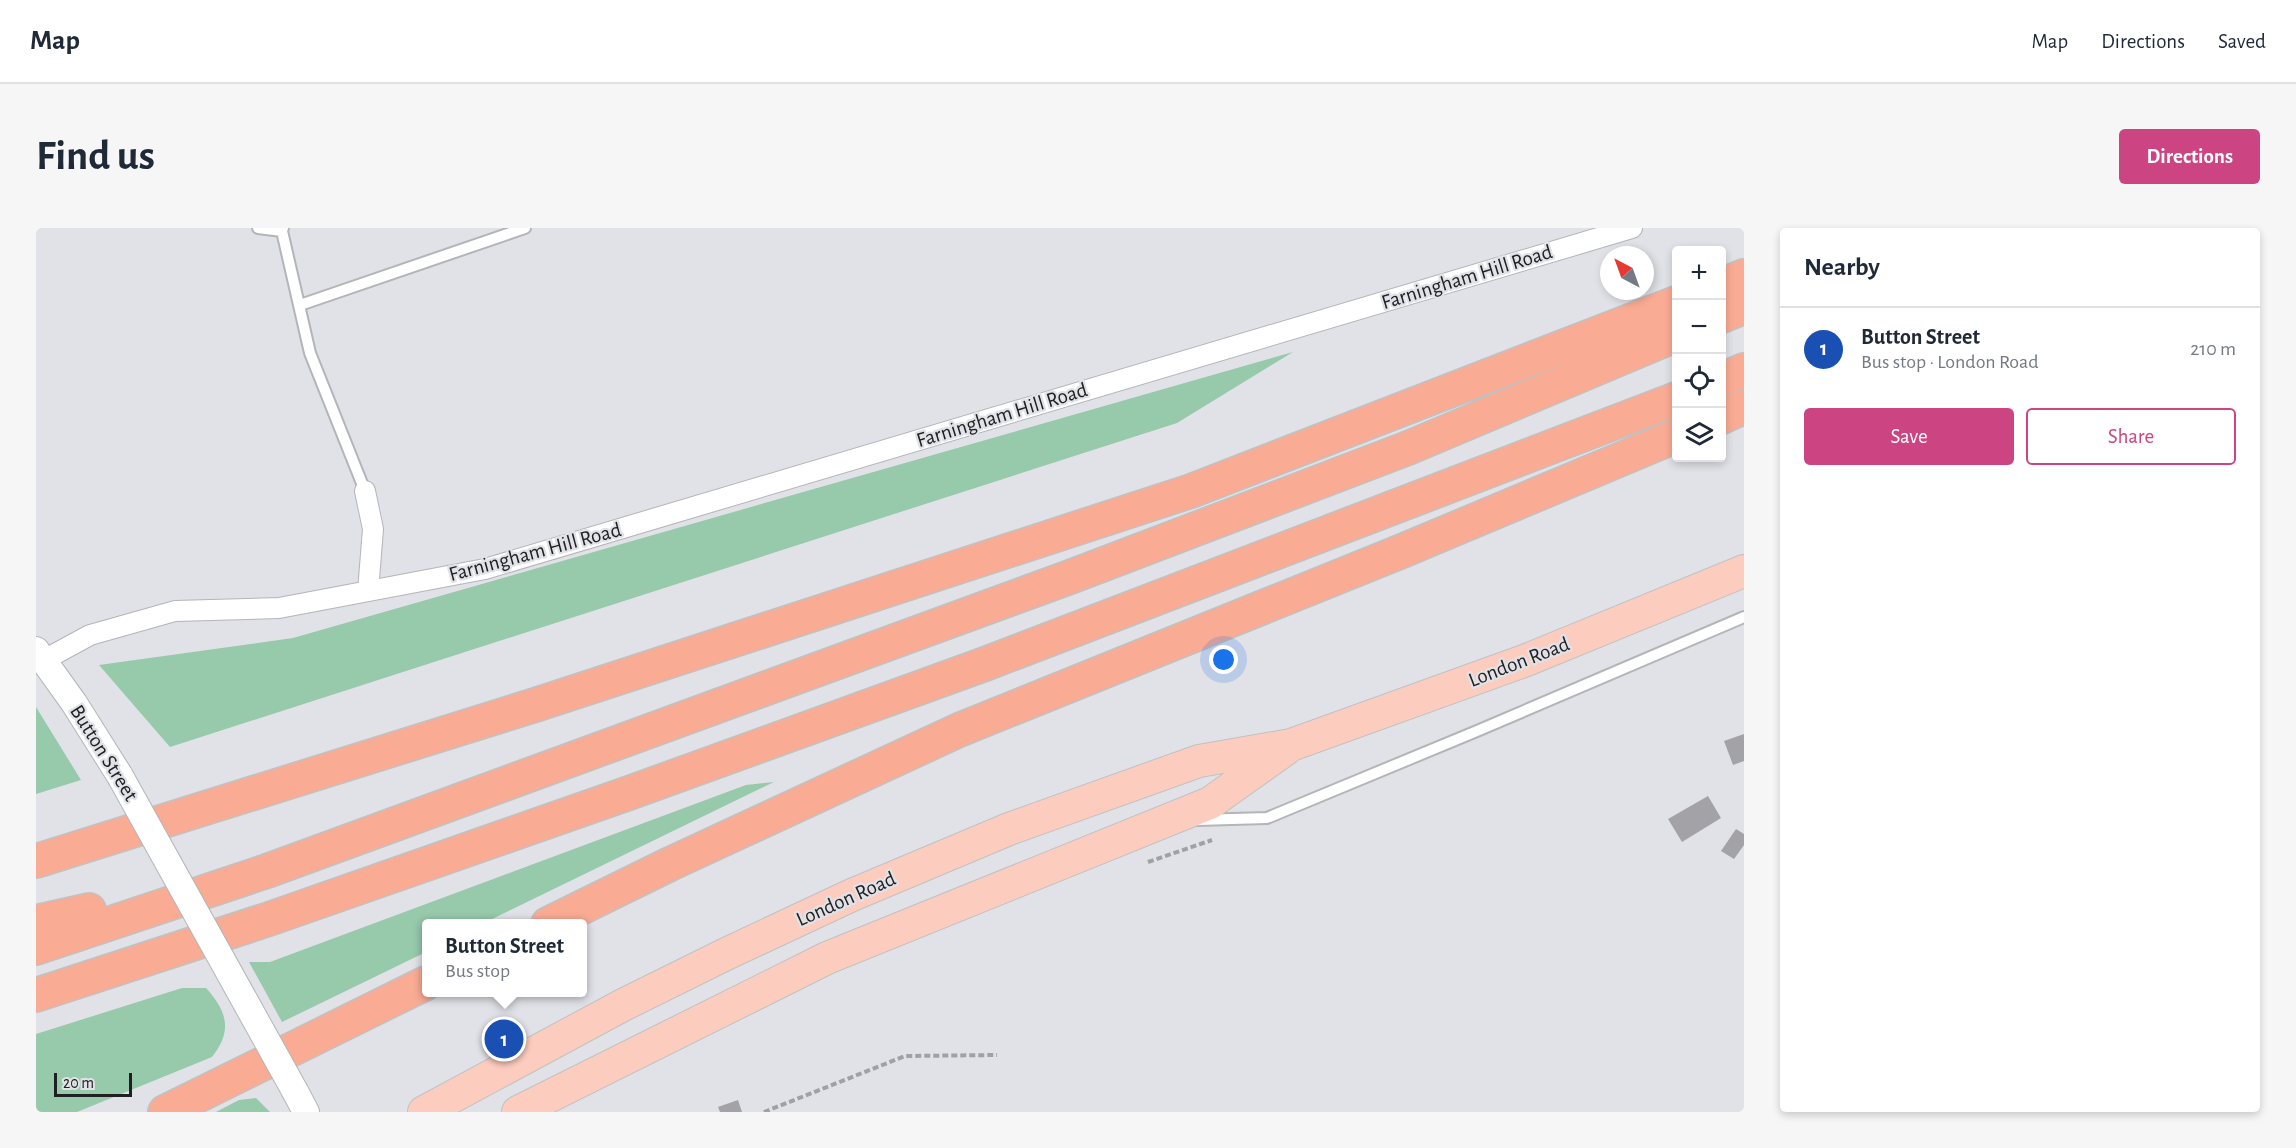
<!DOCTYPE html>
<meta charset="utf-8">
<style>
:root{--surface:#fff;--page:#f6f6f7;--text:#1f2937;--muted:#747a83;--line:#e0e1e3;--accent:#cc4482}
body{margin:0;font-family:"Alegreya Sans",sans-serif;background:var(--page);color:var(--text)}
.controls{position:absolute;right:18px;top:18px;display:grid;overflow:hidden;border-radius:6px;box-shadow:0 3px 9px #0003}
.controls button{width:54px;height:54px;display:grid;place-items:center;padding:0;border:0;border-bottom:2px solid var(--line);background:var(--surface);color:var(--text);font:30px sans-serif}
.compass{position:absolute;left:1564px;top:18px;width:54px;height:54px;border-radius:50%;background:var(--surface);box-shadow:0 3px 9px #0003;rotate:319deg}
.scale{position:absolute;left:18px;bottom:15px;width:78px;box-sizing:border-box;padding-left:6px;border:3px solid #202022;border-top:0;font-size:16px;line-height:21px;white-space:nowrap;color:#202022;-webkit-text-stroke:4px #e1e2e7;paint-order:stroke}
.you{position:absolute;left:1188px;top:432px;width:21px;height:21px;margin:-15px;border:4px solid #fff;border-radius:50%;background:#1a73e8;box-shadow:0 0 0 9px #1a73e833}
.badge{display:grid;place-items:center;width:39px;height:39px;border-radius:50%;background:var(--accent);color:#fff;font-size:20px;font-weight:700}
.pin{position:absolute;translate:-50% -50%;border:3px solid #fff;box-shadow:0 2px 6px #0006}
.popup{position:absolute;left:386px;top:691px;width:165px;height:78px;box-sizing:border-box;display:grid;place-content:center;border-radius:6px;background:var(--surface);filter:drop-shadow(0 2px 4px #0005);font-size:20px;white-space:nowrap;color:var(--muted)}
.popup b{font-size:22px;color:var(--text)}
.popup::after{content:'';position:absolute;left:50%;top:100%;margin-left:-12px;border:12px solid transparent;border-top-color:var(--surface)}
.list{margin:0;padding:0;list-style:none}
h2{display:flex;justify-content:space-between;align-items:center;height:78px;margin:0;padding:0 24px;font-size:26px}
h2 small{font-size:20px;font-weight:400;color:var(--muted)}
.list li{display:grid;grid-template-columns:39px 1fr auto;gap:18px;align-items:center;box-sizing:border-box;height:84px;padding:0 24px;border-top:2px solid var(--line)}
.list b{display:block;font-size:22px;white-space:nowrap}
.list p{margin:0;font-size:20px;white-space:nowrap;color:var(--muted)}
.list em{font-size:20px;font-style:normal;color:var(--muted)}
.actions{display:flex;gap:12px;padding:18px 24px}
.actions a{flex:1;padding:14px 0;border:2px solid var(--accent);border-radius:6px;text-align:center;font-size:21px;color:var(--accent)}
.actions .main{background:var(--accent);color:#fff}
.icon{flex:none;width:33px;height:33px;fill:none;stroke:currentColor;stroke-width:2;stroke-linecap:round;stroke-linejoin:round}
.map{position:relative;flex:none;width:1708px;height:884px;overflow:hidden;border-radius:6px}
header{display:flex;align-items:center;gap:36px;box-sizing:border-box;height:84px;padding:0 30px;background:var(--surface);border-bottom:2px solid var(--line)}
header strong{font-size:28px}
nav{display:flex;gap:33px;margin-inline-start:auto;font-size:21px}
.intro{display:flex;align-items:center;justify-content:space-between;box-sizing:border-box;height:144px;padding:0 36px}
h1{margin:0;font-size:42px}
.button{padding:15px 27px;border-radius:6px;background:var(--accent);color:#fff;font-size:21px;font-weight:700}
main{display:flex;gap:36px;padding:0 36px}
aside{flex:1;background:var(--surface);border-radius:6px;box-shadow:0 3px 9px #0003}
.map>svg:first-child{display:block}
</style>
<header>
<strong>Map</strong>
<nav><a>Map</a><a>Directions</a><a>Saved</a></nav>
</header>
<div class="intro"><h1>Find us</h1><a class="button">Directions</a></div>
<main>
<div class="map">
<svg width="1708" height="884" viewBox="0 0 1708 884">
<rect width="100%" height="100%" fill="#e1e2e7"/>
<path fill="#97c9ab" d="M1257,124L1141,195L134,519L63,437L257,410Z
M0,479L45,552L0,566Z
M738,554L448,695L390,696V724L246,794L213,734H234L710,557Z
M146,760H170C191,783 197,803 176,829L41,884H0V806Z
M220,870L234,884H180L203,872Z"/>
<path fill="#a2a2a7" d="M1708,506V533L1697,537L1688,513Z
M1672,568L1685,590L1646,614L1632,591Z
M1700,601L1708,606V617L1698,631L1685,623Z
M702,872L706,884H684L682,879Z"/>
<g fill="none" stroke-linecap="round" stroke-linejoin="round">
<defs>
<path id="service" d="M222,0L246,3
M247,0L246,3L274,125L329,263
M264,77L489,0
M1161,592L1231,590L1441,503L1708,389"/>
<path id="minor" d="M329,263L337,301L332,363
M8,432L54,407L139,383L243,380L449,341L1596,0"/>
<path id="tertiary" d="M0,422L38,475L84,548
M260,865L270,884"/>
<path id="primary" d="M388,884L587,777L690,726L816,667L973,601L1163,533L1255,517L1488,433L1708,343
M482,884L791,730L1174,575L1250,521"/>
<path id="motorway" d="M1686,57L1708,48
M1686,88L1708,79
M1686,152L1708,142
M1686,189L1708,179
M0,633L499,477L1155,263L1640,75
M0,694L53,682
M512,696L634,636L923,502L1366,323L1640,208
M0,720L231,643L1034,349L1372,220L1640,107
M0,767L233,691L593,565L949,436L1640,171
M129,884L390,755"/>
</defs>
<use href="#service" stroke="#b4b5b9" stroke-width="14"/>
<use href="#minor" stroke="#b4b5b9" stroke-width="22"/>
<use href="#tertiary" stroke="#b4b5b9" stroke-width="28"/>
<use href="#primary" stroke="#c1c1c1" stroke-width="34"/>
<use href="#motorway" stroke="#c1c1c1" stroke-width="36"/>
<path stroke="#a0a1a5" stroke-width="4" stroke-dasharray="6 3" stroke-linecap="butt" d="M1112,634L1176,612
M728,884L869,828L961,827"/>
<use href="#service" stroke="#fff" stroke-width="10"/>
<use href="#minor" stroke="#fff" stroke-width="20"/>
<use href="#tertiary" stroke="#fff" stroke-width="26"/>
<use href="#primary" stroke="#fccdbf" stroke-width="32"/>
<use href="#motorway" stroke="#faab94" stroke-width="33"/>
<defs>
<path id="tertiary-bridge" d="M84,548L260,865"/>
</defs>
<use href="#tertiary-bridge" stroke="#b4b5b9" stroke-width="28" stroke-linecap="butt"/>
<use href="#tertiary-bridge" stroke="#fff" stroke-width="26"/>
</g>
<g text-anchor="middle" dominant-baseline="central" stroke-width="4.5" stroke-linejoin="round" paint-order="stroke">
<g font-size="21" fill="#202022" stroke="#e1e2e7">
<text transform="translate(1431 49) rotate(-17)">Farningham Hill Road</text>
<text transform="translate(966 187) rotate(-17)">Farningham Hill Road</text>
<text transform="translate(499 324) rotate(-15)">Farningham Hill Road</text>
<text transform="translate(1483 434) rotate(-21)">London Road</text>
<text transform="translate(68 525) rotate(58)">Button Street</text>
<text transform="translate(810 671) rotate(-24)">London Road</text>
</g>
</g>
</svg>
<div class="controls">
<button>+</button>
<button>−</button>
<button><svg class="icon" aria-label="locate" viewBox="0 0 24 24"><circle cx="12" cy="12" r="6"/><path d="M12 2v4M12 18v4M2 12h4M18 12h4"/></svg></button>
<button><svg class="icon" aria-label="layers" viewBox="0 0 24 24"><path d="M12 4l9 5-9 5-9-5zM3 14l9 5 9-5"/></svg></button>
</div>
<svg class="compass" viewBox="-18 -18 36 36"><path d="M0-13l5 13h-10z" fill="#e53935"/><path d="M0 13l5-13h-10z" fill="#747a83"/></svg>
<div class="scale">20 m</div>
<div class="you"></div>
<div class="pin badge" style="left:468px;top:811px;background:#1a4fb4">1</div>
<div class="popup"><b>Button Street</b>Bus stop</div>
</div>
<aside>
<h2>Nearby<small></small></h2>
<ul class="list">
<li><span class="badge" style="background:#1a4fb4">1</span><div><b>Button Street</b><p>Bus stop · London Road</p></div><em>210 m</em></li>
</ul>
<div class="actions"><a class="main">Save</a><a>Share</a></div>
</aside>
</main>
